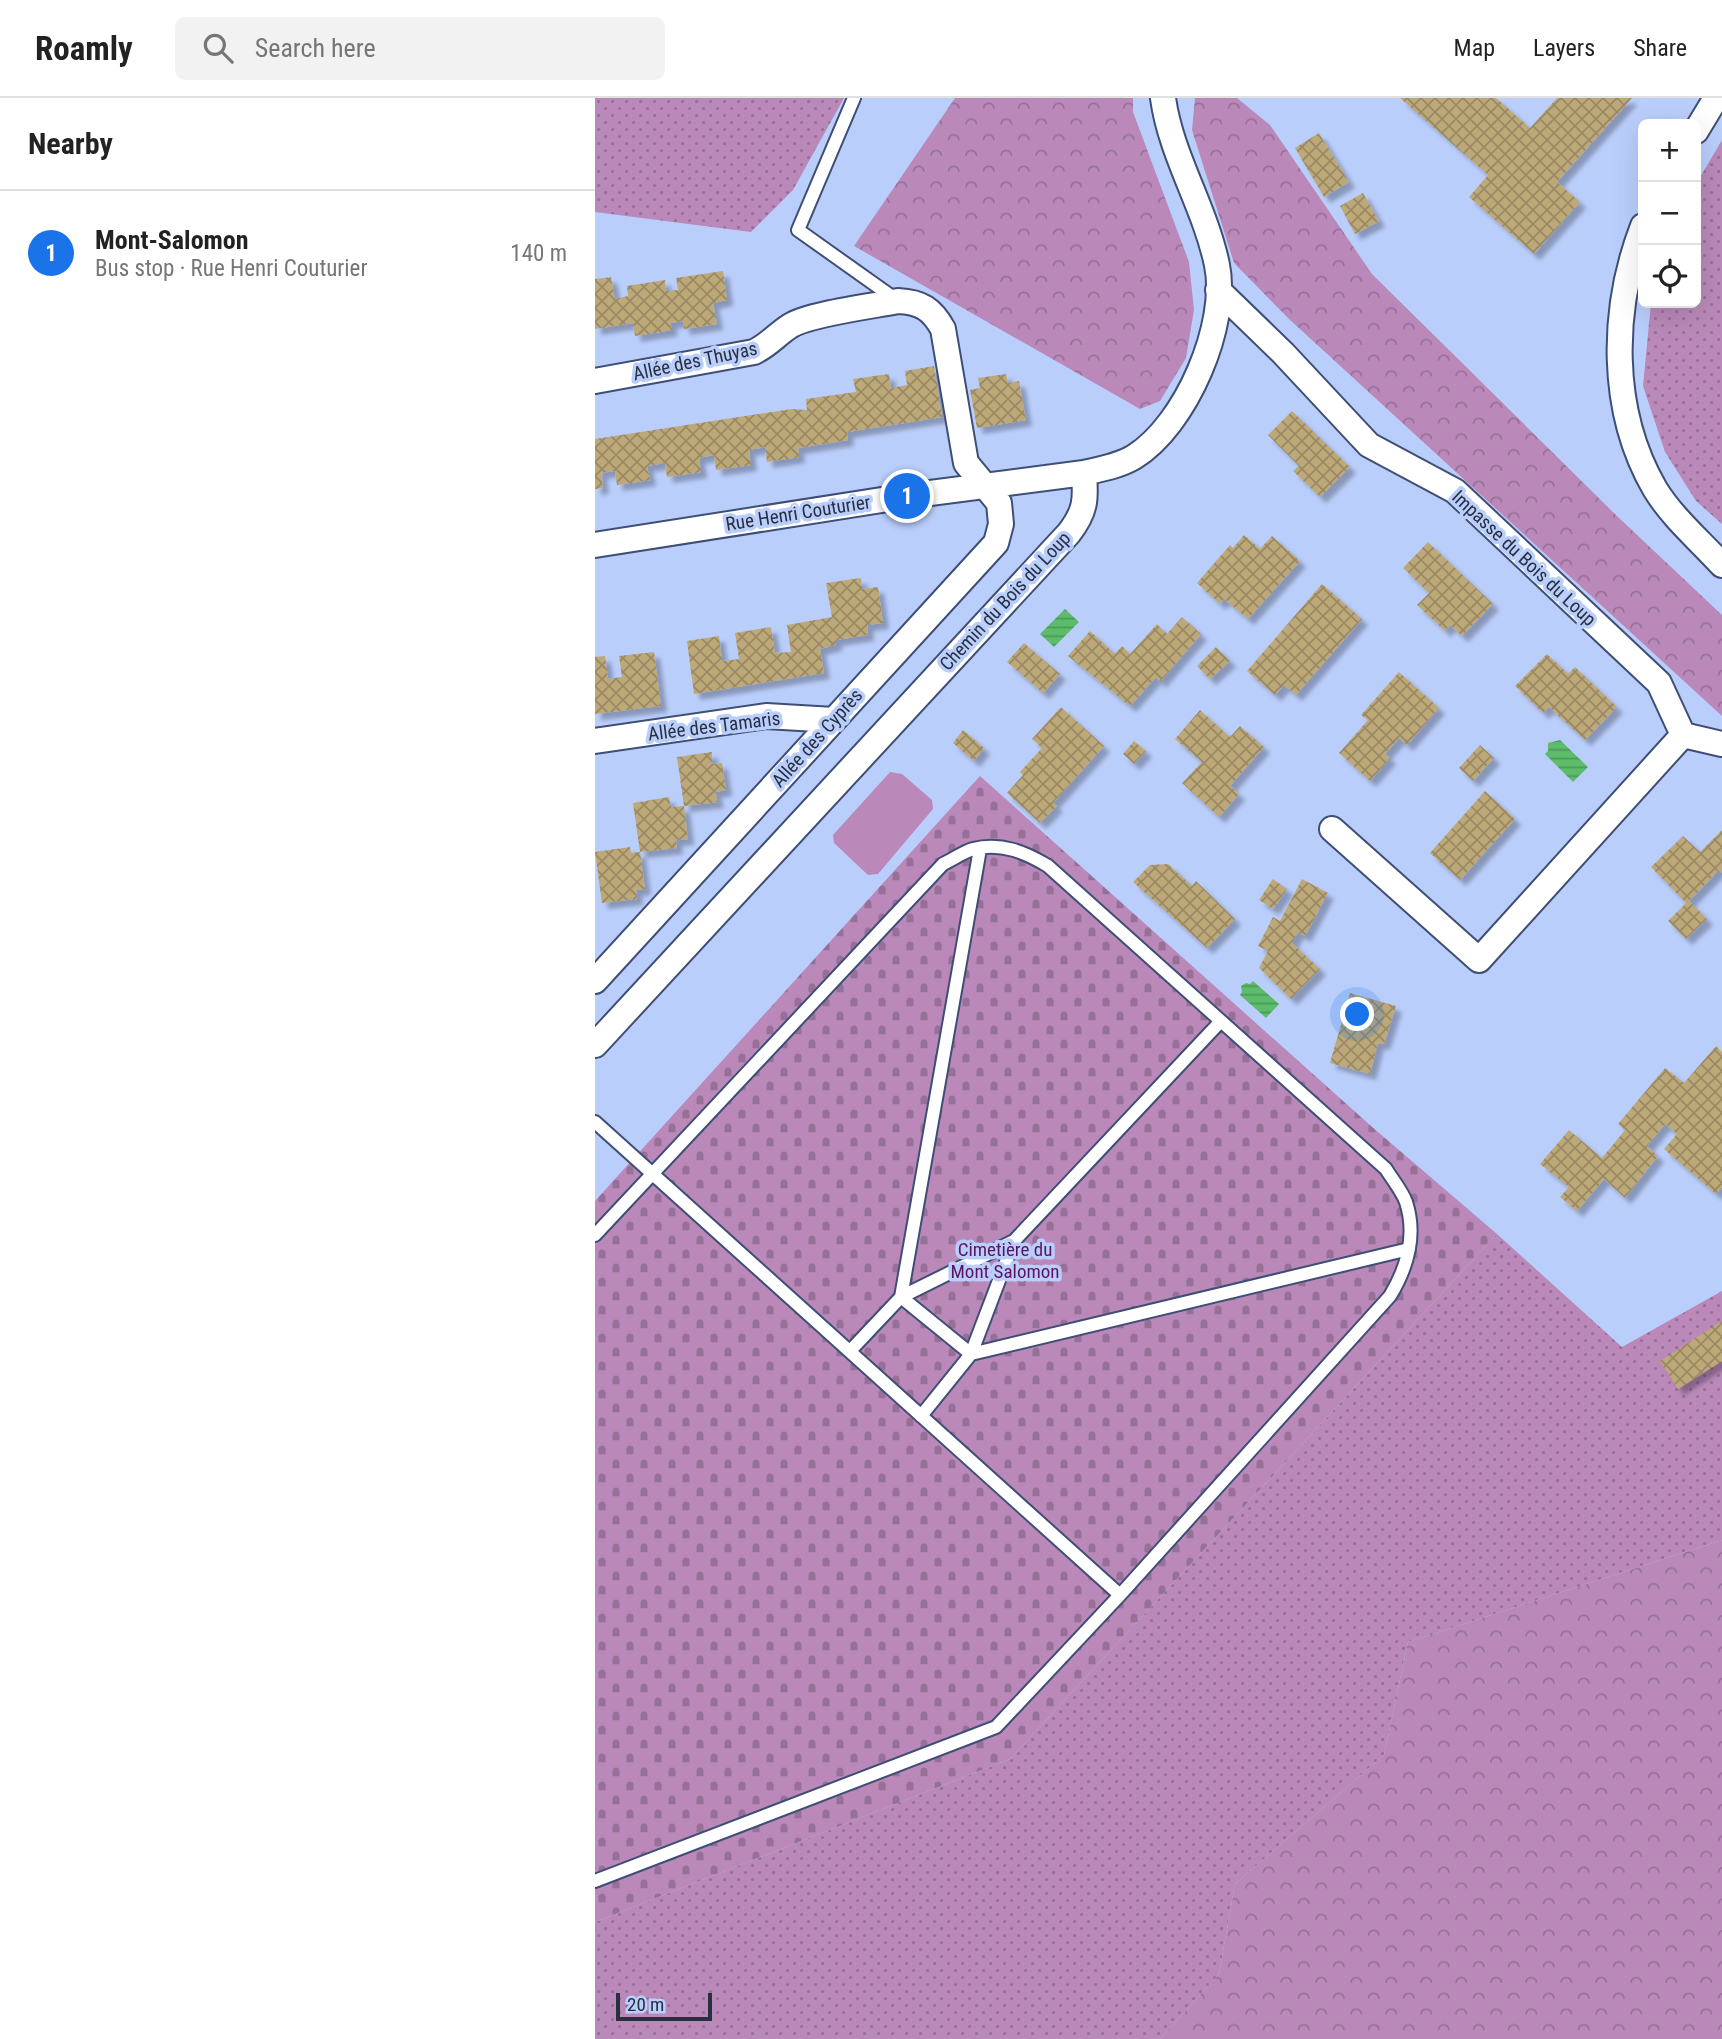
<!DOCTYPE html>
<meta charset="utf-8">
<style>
:root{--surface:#fff;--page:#f2f2f2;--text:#222;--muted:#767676;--line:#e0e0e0;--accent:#1a73e8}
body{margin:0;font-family:"Roboto Condensed",sans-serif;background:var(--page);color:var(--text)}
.controls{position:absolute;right:21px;top:21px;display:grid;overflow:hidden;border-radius:10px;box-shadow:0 7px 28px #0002}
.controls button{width:63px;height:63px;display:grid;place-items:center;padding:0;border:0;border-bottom:2px solid var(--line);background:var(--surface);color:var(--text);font:35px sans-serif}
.scale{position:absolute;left:21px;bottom:18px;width:96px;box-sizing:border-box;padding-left:7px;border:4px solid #282f41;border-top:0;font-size:19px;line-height:24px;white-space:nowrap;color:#282f41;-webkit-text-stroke:5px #bacefc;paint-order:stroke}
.you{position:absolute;left:763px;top:917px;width:24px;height:24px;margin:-18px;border:5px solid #fff;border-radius:50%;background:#1a73e8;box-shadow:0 0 0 10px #1a73e833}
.badge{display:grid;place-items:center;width:46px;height:46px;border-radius:50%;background:var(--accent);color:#fff;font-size:23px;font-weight:700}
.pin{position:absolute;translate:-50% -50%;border:4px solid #fff;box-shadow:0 2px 7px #0006}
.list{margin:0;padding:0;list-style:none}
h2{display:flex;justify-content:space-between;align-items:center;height:91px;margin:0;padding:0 28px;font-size:30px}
h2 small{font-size:23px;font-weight:400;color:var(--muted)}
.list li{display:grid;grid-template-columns:46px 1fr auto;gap:21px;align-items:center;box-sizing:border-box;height:126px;padding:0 28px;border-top:2px solid var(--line)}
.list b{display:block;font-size:26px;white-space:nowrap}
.list p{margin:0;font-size:23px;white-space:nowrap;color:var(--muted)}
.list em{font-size:23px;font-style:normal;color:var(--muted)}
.icon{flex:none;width:38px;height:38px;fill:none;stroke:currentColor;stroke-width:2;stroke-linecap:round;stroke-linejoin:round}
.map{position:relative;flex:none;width:1127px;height:1941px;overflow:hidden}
header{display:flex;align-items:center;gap:42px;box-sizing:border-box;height:98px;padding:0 35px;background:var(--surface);border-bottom:2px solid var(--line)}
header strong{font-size:33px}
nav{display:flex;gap:38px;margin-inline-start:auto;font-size:24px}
.search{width:490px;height:63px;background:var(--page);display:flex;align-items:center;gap:18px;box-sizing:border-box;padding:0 24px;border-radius:10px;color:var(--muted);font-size:26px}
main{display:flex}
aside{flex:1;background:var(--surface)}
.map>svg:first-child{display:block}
</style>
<header>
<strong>Roamly</strong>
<div class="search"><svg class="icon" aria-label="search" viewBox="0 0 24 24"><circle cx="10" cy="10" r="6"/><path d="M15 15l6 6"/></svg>Search here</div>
<nav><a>Map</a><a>Layers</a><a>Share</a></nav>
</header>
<main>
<aside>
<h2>Nearby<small></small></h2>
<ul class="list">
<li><span class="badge">1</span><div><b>Mont-Salomon</b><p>Bus stop · Rue Henri Couturier</p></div><em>140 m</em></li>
</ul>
</aside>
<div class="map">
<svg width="1127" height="1941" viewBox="0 0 1127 1941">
<defs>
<pattern id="grass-dots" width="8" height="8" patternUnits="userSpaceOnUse" patternTransform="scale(1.75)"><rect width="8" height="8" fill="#ba89b9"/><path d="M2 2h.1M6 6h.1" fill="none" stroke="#977098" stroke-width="1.8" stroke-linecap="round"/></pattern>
<pattern id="forest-crowns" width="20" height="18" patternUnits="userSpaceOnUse" patternTransform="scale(1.75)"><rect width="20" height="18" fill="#ba89b9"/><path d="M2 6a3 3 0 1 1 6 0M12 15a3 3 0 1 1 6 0" fill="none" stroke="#977098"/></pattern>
<pattern id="cemetery-stones" width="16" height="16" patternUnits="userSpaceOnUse" patternTransform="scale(1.75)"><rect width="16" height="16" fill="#ba89b9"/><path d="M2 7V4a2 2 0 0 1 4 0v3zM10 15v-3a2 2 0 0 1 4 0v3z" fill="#977098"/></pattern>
<pattern id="water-rules" width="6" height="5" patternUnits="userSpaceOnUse" patternTransform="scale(1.75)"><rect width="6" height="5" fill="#5dbc6b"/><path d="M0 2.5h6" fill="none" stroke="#4d995a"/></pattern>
<pattern id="building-cross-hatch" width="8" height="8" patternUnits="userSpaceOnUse" patternTransform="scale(1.75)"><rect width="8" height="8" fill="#bda878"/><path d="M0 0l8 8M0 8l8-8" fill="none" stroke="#9a8964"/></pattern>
<filter id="shadow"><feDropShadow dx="6" dy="6" stdDeviation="2" flood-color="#0004"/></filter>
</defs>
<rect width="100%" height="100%" fill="#bacefc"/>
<path fill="url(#grass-dots)" d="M0,0H249L198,92L156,134L0,114Z
M1127,42V426L1101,403L1070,354L1048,288L1056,205H1101V86Z
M902,1136L1027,1249L1127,1193V1442L813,1544L789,1657L640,1786L624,1876L565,1941H0V1824L415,1661Z"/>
<path fill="url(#forest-crowns)" d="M360,0H538V14L594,164L599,212L591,260L565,303L545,311L259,148Z
M600,0H642L675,27L777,176L1023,419L1127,517V618L694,221L639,165L597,32Z
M1127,1442V1941H565L624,1876L640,1786L789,1657L813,1544Z"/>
<path fill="url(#cemetery-stones)" d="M385,678L776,1028L902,1136L415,1661L0,1824V1103Z"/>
<path fill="#ba89b9" d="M295,674L307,676L337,702L338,711L283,776L273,777L239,745L238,737Z"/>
<path fill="url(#water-rules)" d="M470,511L484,524L459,549L445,536Z
M965,642L993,669L978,684L950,656L953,653V645Z
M658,883L684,906L671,920L645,897L647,894L646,888L651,885L655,886Z"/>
<path fill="url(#building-cross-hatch)" filter="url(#shadow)" d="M805,0H901L935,30L962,0H1037L962,84L985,104L939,156L874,99L893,77Z
M724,35L754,84L729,99L700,50Z
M768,95L784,123L760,136L745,108Z
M128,173L132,202L118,205L122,226L89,231L88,223L75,225L77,232L40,238L38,225L0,231V181L16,179L20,201L33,198L32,188L70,182L71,193L83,192L81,180Z
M339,268L347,319L252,334L253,342L203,350L204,359L172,364L170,349L154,352L156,367L121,372L119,357L104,360L106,374L72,379L70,365L52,368L55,382L22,387L20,373L6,375L8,390L0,391V341L197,311L212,312L211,301L261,294L258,281L294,276L296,290L312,287L310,273Z
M411,276L413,285L424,283L431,322L382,330L375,292L385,290L383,280Z
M697,313L755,369L725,399L698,373L704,368L673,337Z
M649,437L665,451L677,438L705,463L653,521L629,501L625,506L602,485L635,447L638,450Z
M833,444L898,506L867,538L855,527L850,533L822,507L834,495L808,470Z
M266,480L267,491L283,489L288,525L272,527L273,537L241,542V547L225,551L229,575L99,596L92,543L124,538L127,563L144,561L140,535L176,529L180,555L196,554L192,527L237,519L231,485Z
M727,486L767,521L701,597L689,587L680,597L652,573Z
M587,519L606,536L565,584L561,579L535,608L473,558L495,533L520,556L527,548L535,556L562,526L572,536Z
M429,545L465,576L448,595L412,564Z
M621,549L635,563L615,581L602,568Z
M59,554L66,608L0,616V559L10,558L13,581L27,579L24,558Z
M952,556L973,576L980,569L1022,609L990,642L954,609L948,615L920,588Z
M804,574L844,610L812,647L804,640L790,656L795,660L775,683L744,655L773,622L766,617Z
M466,609L509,648L458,705L462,708L445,725L412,695L428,677L425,674L447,650L437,641Z
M605,612L635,639L645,628L669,649L635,688L644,696L624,719L587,685L607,664L580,641Z
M368,632L389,650L379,663L358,645Z
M539,643L551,653L539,666L528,656Z
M885,647L899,660L878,683L864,670Z
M117,654V666L127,665L131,692L120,694L123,704L89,708L82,659Z
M890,693L920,721L865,782L835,755Z
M74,699L76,709L89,708L93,741L81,742L82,750L45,754L38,705Z
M1127,732V775L1124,772L1094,803L1112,821L1091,841L1073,823L1091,805L1056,769L1088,738L1105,754Z
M35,749L36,755L45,754L50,791L41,792L42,801L7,805L0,754Z
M573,766L597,788L601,783L640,821L612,850L538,784L555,767Z
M678,781L692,791L678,811L664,802Z
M707,781L733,795L710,838L703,834L697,845L725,871L696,901L664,870L673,853L663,848L678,819L685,823Z
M755,895L801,908L789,946L783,945L775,976L735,965Z
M1121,948L1127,954V1089L1121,1096L1069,1051L1082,1036L1070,1026L1052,1048L1063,1058L1030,1100L1009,1081L982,1113L965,1099L974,1089L945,1066L974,1032L1007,1060L1030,1032L1023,1026L1070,970L1089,985Z
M1127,1223V1263L1083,1291L1065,1263Z"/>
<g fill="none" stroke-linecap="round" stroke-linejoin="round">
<defs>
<path id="lane" d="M259,0L203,132L303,203
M385,751L306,1199L419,1143L376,1256L814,1151
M0,1024L525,1497
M0,1137L348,766C357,762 368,754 378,751C406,744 430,754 453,768L791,1071C797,1081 807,1093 811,1104C822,1138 812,1170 795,1198L525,1497L401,1629L0,1783
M419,1143L626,923
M255,1253L306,1199L376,1256L326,1318"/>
<path id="street" d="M1101,33L1121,0
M1048,128C1016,211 1014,312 1060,391C1077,419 1105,443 1127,467
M623,192L688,255L774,347L860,393L1064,585L1088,637L884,862L737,731
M0,283L159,254C175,246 181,237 195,228C213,216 278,208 303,203C326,204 337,211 348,231L371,365L404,405L406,426L401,445L0,883
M0,447L312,398L489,375C506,371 524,368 539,359C591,327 634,226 622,167C610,109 576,58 568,0
M1088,637L1127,646
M0,643L171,618L239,622
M0,947L474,435C491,413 491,401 489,375"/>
</defs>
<use href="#lane" stroke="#3e4e75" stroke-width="16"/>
<use href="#street" stroke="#3e4e75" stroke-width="28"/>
<use href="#lane" stroke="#fff" stroke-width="12"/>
<use href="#street" stroke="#fff" stroke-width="24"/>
</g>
<g text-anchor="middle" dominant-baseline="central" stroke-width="7" stroke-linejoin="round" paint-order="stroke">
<g font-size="19" fill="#282f41" stroke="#bacefc">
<text transform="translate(100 263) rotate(-12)">Allée des Thuyas</text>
<text transform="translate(203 415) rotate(-9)">Rue Henri Couturier</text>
<text transform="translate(929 460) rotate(43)">Impasse du Bois du Loup</text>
<text transform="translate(410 503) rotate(-47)">Chemin du Bois du Loup</text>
<text transform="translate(119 628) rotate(-7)">Allée des Tamaris</text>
<text transform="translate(222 640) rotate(-48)">Allée des Cyprès</text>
</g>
<g font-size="19" fill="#5e1360" stroke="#bacefc">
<text x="410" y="1151">Cimetière du<tspan x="410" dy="22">Mont Salomon</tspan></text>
</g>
</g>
</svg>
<div class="controls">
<button>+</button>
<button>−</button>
<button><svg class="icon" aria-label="locate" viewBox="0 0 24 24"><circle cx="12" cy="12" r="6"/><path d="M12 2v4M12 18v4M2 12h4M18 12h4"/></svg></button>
</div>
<div class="scale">20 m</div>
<div class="you"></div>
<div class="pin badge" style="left:312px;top:398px">1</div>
</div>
</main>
